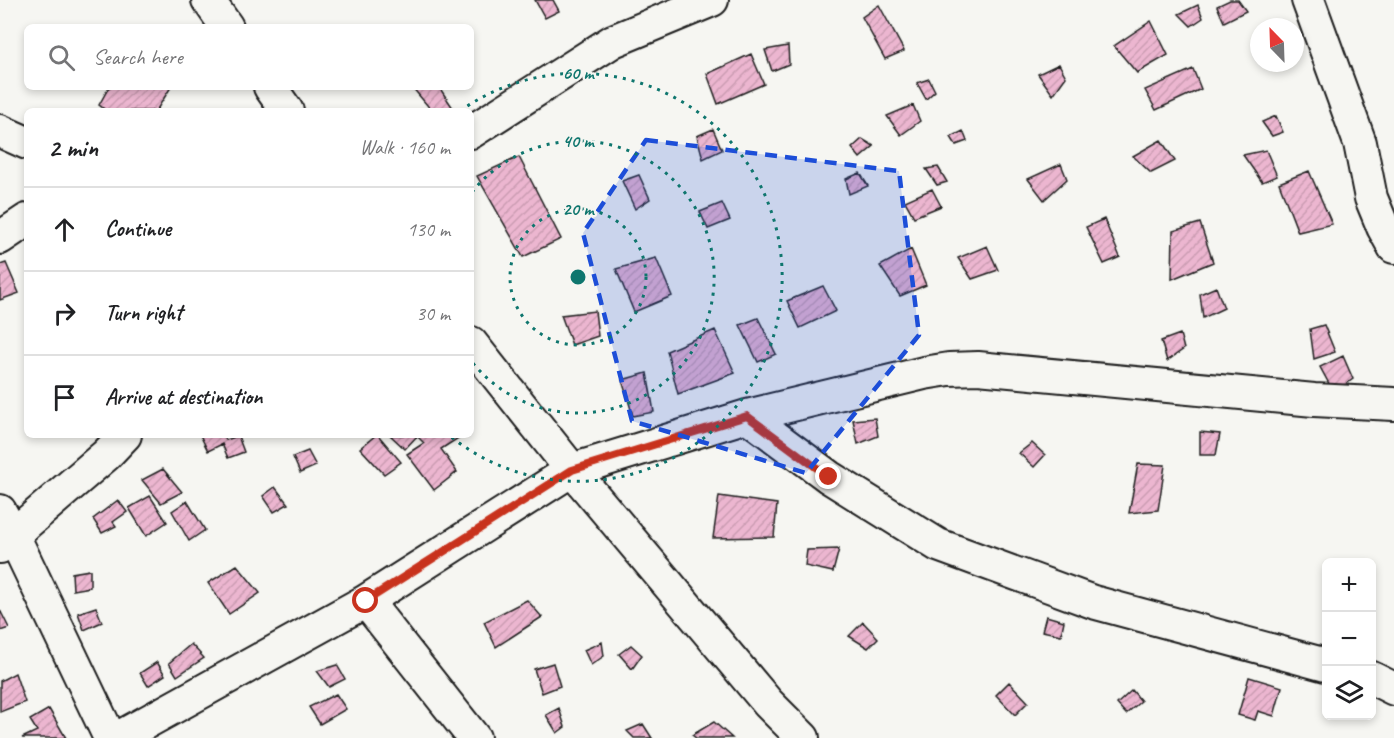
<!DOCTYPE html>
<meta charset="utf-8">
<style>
:root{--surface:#fff;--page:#f2f2f2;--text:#202124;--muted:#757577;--line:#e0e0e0}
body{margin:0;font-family:Caveat,sans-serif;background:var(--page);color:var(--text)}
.controls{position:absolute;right:18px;bottom:18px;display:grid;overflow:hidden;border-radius:9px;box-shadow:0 3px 9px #0003}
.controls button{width:54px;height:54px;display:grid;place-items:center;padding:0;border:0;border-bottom:2px solid var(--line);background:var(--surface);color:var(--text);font:30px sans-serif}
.compass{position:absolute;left:1250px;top:18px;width:54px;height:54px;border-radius:50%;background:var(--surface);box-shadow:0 3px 9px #0003;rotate:337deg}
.stop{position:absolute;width:18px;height:18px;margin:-14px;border:4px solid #c8321e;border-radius:50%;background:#fff}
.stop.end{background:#c8321e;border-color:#fff;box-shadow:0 2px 6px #0008}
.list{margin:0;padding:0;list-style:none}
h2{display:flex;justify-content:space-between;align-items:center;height:78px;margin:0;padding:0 24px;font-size:26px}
h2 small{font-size:20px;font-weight:400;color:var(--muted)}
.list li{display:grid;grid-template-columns:39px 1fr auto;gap:18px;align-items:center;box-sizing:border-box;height:84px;padding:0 24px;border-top:2px solid var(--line)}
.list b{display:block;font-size:22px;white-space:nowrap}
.list em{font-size:20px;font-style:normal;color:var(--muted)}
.icon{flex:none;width:33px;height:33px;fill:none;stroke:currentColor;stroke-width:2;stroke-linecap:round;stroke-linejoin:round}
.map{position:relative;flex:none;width:1394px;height:738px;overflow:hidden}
.search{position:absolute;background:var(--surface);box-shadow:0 3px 9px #0003;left:24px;top:24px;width:450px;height:66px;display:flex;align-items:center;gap:15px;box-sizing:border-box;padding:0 21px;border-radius:9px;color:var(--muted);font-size:22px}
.panel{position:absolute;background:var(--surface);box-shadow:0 3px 9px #0003;left:24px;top:108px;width:450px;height:330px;border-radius:9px}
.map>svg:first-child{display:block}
</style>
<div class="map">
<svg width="1394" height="738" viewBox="0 0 1394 738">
<defs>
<pattern id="building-hatch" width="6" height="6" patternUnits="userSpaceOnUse" patternTransform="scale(1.5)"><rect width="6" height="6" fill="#ecb6d0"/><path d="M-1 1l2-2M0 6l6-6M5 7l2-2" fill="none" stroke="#ca9cb2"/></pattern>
</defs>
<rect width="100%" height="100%" fill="#f6f6f2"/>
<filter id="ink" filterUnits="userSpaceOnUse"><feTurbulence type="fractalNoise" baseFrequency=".0167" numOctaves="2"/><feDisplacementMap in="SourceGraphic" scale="12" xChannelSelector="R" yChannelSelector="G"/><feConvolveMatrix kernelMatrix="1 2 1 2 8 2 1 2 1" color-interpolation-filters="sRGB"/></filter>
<g filter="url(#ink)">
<path fill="url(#building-hatch)" stroke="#1c1c1c" stroke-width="1.5" d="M535,0H553L559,11L545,18Z
M1230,0H1238L1246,11L1224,22L1217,6Z
M879,5L904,51L885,59L862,17Z
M1198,5L1203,18L1191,26L1179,14Z
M1151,21L1168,55L1137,73L1114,46Z
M788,46L789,64L772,71L765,50Z
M751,54L764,84L718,104L707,74Z
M1059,64L1066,77L1053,95L1038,74Z
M1193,69L1201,89L1156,110L1145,90Z
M929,79L935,91L926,99L917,83Z
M109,87H171L156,111H107L99,105Z
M412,87H439L453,108L450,111H432Z
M913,105L920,121L901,135L887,116Z
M1276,116L1283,132L1272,136L1262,122Z
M713,129L722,150L703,159L697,136Z
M963,131L967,141L956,145L951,137Z
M862,139L874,146L860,158L852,148Z
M1161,140L1175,161L1151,173L1133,156Z
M1266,150L1277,176L1262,182L1243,155Z
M519,157L561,239L523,257L477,176Z
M1061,164L1067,179L1044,200L1028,179Z
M938,167L947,182L937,185L926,169Z
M1309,171L1332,224L1298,232L1279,183Z
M860,173L868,186L849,194L846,179Z
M639,175L650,199L635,209L622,181Z
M932,189L941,206L914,217L905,201Z
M722,203L730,220L708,229L700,212Z
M1104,219L1120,257L1104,264L1086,227Z
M1200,223L1213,262L1172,279L1173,231Z
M987,246L998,270L972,279L958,258Z
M911,249L926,285L900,296L880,266Z
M656,258L672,296L634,312L616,269Z
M6,263L19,293L0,300V265Z
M823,286L836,311L800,328L787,301Z
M1216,287L1224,308L1203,318L1200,294Z
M595,311L598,336L572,345L561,315Z
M758,318L776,354L758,362L740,325Z
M1324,325L1335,352L1314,359L1310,329Z
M715,330L735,373L678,394L667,351Z
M1180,334L1184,349L1167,361L1161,341Z
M1343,356L1353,379L1334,393L1320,367Z
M647,373L654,412L633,416L622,380Z
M875,418L878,436L858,444L853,420Z
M1200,432L1220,434L1216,455H1200Z
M200,435H223L226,440L238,436L244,452L228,458L222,444L208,451Z
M376,435H378L401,462L384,474L360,448Z
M390,435H463L441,449L457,472L434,490L407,454L424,443L417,436L405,449Z
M1032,443L1045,455L1034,467L1019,453Z
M308,451L316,466L300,473L293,457Z
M1138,464L1165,465L1158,510L1129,513Z
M163,469L182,492L161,503L142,480Z
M275,487L288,504L274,512L263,496Z
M150,496L167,522L146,536L129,508Z
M719,496L777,504L774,537L713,538Z
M118,500L127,512L113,522L116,526L102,533L93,519Z
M187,501L205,530L189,541L172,511Z
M839,549L833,572L805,566L807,550Z
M237,565L260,593L229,614L208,583Z
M90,570V587L73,590L72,573Z
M527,600L542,617L496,647L484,622Z
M96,607L102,622L84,630L78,613Z
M0,610L9,628L0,631Z
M1046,616L1064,621L1061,635L1042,631Z
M863,622L878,638L868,648L849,636Z
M602,642L604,656L591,665L584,650Z
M191,644L204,658L177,676L169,663Z
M631,645L642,655L632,669L619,654Z
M157,662L165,675L148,686L140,673Z
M553,663L560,686L542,693L534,669Z
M337,665L345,679L329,687L317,671Z
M15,673L25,702L0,712V681Z
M1249,677L1282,687L1274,716L1258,711L1255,720L1238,715Z
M1009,682L1028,702L1015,715L996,695Z
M1132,690L1141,701L1126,714L1117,704Z
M336,694L346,709L320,724L309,707Z
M559,708L565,727L557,733L546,715Z
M49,709L66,738H22L37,731L30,720Z
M714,722L732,738H696L692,735Z
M643,724L652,738H634L627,731Z"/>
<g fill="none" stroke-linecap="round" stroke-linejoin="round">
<defs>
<path id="minor" d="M208,0L227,27
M1308,0L1360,143L1371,198L1383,227L1394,247
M270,87L287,111
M0,131L27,143
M471,132L613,41L712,0
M0,238L27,220
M471,343L572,470L768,703L803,738
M747,416L829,477L938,545L1093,602L1326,665
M0,511L13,535L0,547
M1372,678L1394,689
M110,738L13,535L106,455L125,435
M118,738L366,601
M474,738L366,601L572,470L747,416L924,373L949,369L978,368L1314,400L1394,404"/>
</defs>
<use href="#minor" stroke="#1c1c1c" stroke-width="36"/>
<use href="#minor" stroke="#f6f6f2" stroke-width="32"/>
</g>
</g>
<g fill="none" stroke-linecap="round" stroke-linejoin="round" filter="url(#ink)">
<path stroke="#c8321e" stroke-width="8" d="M366,601L572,470L747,416L829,477"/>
</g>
<path fill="#1d4ed8" fill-opacity="0.2" stroke="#1d4ed8" stroke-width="4.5" stroke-dasharray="12 8" stroke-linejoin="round" d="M646,140L899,171L919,335L806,473L632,421L583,233Z"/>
<g fill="none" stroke="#0f766e" stroke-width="3" stroke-dasharray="3 6">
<circle cx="578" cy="277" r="68"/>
<path d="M472 192A136 136 0 1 1 472 362"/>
<path d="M460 111A204 204 0 1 1 450 436"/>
</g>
<circle cx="578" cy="277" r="9" fill="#0f766e" stroke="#f6f6f2" stroke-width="3"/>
<g font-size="18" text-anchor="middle" font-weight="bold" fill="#0f766e" stroke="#f6f6f2" stroke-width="4.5" stroke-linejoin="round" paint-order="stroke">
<text x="578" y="79">60 m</text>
<text x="578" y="147">40 m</text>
<text x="578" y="215">20 m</text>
</g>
</svg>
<div class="controls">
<button>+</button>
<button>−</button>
<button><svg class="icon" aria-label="layers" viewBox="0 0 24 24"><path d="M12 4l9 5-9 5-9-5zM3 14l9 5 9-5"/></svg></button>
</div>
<svg class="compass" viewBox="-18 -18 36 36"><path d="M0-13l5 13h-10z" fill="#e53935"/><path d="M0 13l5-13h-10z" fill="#757577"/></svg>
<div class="stop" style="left:366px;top:601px"></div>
<div class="stop end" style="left:829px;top:477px"></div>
<div class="search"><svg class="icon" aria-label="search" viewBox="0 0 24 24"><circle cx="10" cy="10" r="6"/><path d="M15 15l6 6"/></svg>Search here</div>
<section class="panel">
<h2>2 min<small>Walk · 160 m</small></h2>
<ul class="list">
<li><svg class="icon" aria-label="ahead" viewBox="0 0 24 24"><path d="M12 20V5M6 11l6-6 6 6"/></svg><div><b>Continue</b></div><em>130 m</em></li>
<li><svg class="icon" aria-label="right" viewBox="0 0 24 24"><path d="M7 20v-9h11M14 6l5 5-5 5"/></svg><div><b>Turn right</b></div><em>30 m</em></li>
<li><svg class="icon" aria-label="arrive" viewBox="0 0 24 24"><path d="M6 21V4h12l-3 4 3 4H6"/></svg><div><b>Arrive at destination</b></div></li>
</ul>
</section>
</div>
